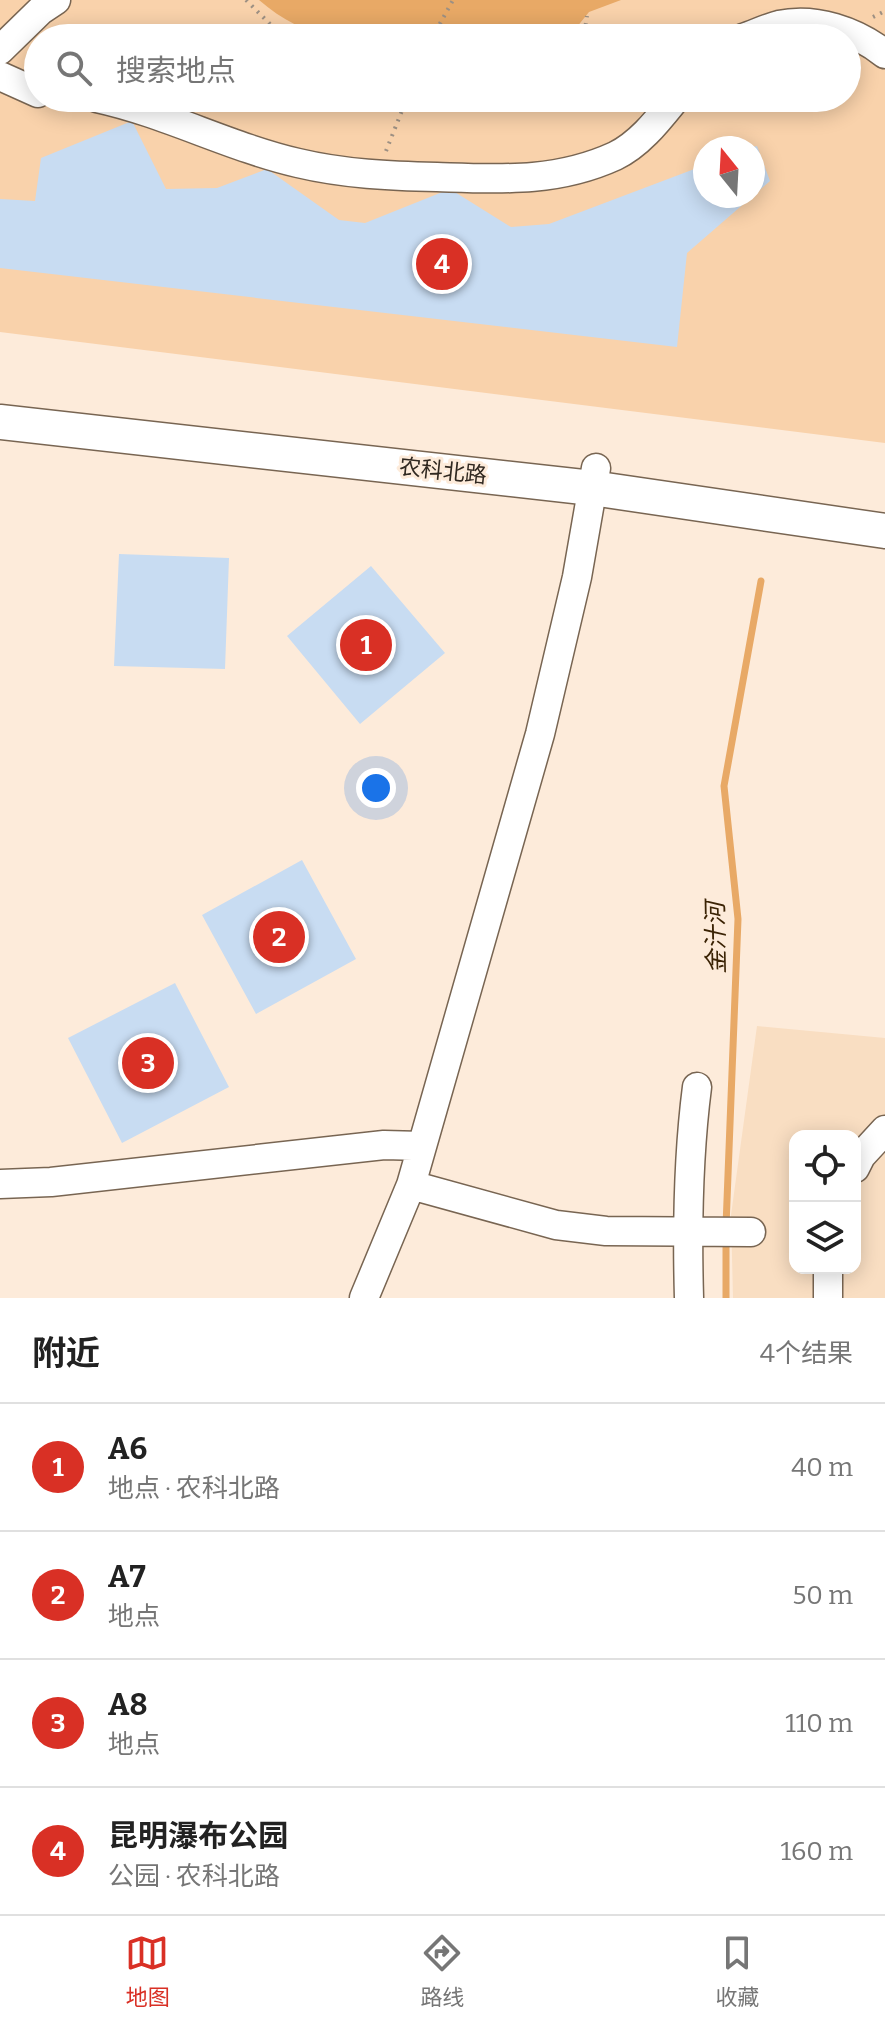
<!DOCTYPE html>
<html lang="zh">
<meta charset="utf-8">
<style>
:root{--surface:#fff;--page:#f6f6f6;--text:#222;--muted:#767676;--line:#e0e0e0;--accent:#d93025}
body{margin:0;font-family:Bitter,"Noto Sans SC",serif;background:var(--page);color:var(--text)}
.controls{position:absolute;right:24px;bottom:24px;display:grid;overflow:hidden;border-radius:16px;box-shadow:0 4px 20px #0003}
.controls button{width:72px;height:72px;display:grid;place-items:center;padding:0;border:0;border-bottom:2px solid var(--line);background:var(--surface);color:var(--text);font:40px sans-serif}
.compass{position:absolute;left:693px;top:136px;width:72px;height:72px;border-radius:50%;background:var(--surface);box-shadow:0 4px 20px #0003;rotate:342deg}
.you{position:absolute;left:376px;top:788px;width:28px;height:28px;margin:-20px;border:6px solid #fff;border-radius:50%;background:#1a73e8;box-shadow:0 0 0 12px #1a73e833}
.badge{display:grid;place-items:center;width:52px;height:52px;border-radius:50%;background:var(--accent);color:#fff;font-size:26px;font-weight:700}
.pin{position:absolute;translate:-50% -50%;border:4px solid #fff;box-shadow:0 2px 8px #0006}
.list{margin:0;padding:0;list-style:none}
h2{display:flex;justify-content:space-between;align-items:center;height:104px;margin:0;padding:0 32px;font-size:34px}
h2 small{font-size:26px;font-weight:400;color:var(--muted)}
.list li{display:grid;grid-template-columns:52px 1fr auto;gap:24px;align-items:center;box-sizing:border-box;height:128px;padding:0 32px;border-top:2px solid var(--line)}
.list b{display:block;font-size:30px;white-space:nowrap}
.list p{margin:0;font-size:26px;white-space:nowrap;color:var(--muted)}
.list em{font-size:26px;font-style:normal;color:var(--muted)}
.icon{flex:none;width:44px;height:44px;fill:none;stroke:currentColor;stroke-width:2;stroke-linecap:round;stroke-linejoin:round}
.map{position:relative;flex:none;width:885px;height:1298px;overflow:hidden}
.search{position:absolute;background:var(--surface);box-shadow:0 4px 20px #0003;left:24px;right:24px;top:24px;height:88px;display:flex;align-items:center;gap:20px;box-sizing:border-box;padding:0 28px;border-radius:44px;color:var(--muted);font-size:30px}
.sheet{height:616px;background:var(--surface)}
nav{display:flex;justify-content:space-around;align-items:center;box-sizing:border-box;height:112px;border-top:2px solid var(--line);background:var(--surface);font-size:22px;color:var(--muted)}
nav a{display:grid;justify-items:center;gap:4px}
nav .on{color:var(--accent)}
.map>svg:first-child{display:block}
</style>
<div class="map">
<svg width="885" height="1298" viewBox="0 0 885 1298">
<rect width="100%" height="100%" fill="#fdebda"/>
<path fill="#f9dec2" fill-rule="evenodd" d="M757,1026L885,1038V1298H733L731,1215ZM795,1136H855V1268H795Z"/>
<path fill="#f9d2ab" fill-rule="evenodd" d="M0,0H885V443L0,332ZM38,38H847V98H38ZM705,148H753V196H705Z"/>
<path fill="#e8a966" d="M259,0H621L589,12L568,38H334C305,31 282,20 259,0Z"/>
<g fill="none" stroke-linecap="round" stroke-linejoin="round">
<path stroke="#e8a966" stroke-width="7" d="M726,1226L738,919L724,786L761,581
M726,1298V1239"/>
</g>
<path fill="#c8dcf2" d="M132,121L166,189L217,188L267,169L339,220L365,223L450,189L511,227L549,224L705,165V196H753V147L757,146L770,181L687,253L677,347L0,268V199L35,201L41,158Z
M119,554L229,558L225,669L114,666Z
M371,566L445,653L360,724L287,636Z
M302,860L356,959L256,1014L202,915Z
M175,983L229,1087L122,1143L68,1038Z"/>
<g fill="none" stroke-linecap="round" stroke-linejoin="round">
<defs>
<path id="minor" d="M743,38C755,34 767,28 779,25C815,17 856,31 885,54
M0,50L41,10L56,0
M0,76L38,93
M97,98C166,113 229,147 298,163C344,174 391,176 437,177C500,179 556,183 615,156C640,144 659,119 676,98
M855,1168L861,1156L885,1130
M0,1184L51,1182L384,1145L422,1146
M411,1185L556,1225L606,1231L751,1232
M364,1298L411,1185L540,734L577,577L596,468
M689,1298C687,1228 688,1157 697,1087
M828,1298V1268"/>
<path id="major" d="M0,422L592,488L885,531"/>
</defs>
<use href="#minor" stroke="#786552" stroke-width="31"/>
<use href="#major" stroke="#786552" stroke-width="37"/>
<path stroke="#9d9083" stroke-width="4" stroke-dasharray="2 6" stroke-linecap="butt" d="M246,0L279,33L289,38
M873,17L885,11
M432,38L453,0
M577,38L585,29L587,16
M386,151L407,98"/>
<use href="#minor" stroke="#fff" stroke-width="28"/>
<use href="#major" stroke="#fff" stroke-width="34"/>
</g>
<g text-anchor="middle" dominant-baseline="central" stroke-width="6" stroke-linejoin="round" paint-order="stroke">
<g font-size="22" fill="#312921" stroke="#fdebda">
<text transform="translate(443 471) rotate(6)">农科北路</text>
</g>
<g font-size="24" font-style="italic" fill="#3b2304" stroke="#fdebda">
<text transform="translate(716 938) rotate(-91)">金汁河</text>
</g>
</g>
</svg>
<div class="controls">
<button><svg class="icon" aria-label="locate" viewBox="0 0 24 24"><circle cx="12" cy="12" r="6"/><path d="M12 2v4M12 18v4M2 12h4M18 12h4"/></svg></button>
<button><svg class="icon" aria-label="layers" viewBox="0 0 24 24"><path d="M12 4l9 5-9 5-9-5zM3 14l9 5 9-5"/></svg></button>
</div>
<svg class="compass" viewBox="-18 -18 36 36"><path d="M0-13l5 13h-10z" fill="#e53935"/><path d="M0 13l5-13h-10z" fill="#767676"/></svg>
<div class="you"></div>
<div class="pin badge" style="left:366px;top:645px">1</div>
<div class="pin badge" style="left:279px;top:937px">2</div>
<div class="pin badge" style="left:148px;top:1063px">3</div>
<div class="pin badge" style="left:442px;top:264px">4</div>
<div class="search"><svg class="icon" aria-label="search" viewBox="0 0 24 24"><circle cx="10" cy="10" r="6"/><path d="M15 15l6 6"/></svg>搜索地点</div>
</div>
<section class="sheet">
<h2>附近<small>4个结果</small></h2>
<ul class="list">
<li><span class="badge">1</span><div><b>A6</b><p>地点 · 农科北路</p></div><em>40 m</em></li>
<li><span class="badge">2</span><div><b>A7</b><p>地点</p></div><em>50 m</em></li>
<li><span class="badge">3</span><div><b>A8</b><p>地点</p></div><em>110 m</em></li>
<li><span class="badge">4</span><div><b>昆明瀑布公园</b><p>公园 · 农科北路</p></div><em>160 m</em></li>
</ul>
</section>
<nav>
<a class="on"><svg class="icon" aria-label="map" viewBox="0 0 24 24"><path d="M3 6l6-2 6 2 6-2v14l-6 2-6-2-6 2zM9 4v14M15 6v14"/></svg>地图</a>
<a><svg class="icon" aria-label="directions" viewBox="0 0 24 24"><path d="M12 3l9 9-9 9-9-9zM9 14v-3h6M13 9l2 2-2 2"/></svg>路线</a>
<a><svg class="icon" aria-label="saved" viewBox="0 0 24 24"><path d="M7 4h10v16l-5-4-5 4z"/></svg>收藏</a>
</nav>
